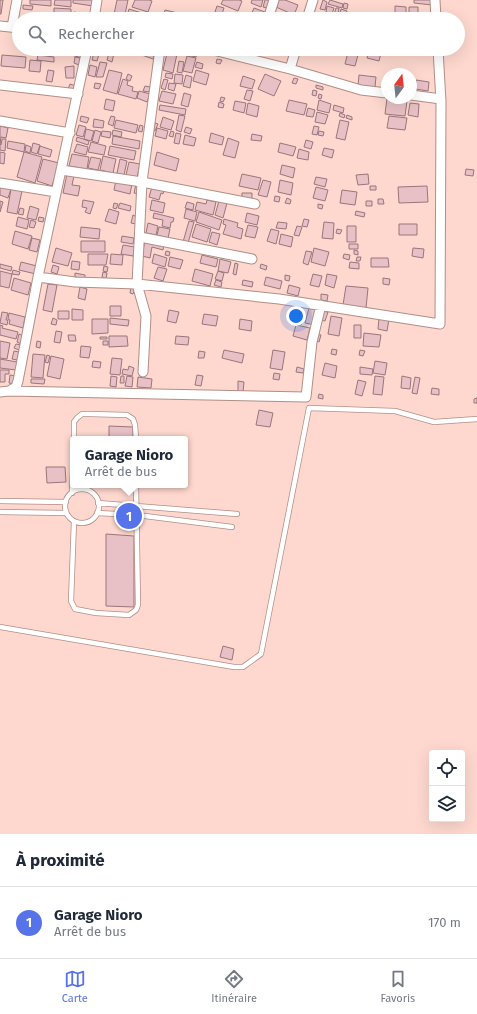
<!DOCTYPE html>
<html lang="fr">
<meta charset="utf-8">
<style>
:root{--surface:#fff;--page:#f2f2f3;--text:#1f2937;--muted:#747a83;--line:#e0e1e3;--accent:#5673e9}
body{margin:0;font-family:"Fira Sans",sans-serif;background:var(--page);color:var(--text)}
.controls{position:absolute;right:12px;bottom:12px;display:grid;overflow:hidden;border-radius:4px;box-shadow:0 4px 16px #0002}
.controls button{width:36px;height:36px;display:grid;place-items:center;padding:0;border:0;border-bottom:1px solid var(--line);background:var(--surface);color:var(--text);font:20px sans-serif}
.compass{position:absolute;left:381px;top:68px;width:36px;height:36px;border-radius:50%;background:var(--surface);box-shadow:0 4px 16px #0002;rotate:15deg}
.you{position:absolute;left:296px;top:316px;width:14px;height:14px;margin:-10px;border:3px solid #fff;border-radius:50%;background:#1a73e8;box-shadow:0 0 0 6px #1a73e833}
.badge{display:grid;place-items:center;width:26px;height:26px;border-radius:50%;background:var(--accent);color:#fff;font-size:13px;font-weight:700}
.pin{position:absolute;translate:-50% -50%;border:2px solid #fff;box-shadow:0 1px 4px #0006}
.popup{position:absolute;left:70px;top:436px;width:118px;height:52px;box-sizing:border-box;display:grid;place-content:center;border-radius:4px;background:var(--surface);filter:drop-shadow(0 1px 3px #0005);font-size:13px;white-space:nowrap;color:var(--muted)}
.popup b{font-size:15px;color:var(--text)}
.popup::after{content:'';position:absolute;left:50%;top:100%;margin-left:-8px;border:8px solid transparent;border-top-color:var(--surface)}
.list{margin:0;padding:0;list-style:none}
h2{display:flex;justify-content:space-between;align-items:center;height:52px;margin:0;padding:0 16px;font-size:17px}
h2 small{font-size:13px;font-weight:400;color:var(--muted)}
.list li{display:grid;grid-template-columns:26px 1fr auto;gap:12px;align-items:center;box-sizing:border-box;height:72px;padding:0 16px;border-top:1px solid var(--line)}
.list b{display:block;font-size:15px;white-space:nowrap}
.list p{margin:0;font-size:13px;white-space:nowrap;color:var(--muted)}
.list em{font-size:13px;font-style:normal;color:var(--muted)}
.icon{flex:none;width:22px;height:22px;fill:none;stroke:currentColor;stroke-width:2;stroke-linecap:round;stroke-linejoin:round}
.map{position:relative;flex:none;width:477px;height:834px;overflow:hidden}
.search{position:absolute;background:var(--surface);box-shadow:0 4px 16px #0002;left:12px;right:12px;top:12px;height:44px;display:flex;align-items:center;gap:10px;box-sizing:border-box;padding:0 14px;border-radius:22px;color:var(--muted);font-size:15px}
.sheet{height:124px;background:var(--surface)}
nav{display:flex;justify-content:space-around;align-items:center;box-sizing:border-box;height:56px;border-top:1px solid var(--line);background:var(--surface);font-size:11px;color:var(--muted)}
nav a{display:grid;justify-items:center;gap:2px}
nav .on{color:var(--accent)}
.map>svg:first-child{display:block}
</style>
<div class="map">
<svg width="477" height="834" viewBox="0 0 477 834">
<rect width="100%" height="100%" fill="#fed8ce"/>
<path fill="#e8c1c6" stroke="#99767b" d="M0,0H3L1,14H0Z
M30,0H51V6L30,4Z
M55,0H71V7L54,5Z
M73,0H94L93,6L73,3Z
M117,0H128L124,19H113Z
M135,0H149L152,1L148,12L132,7Z
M223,0H239L242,1L238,11L221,4Z
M252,0H263L261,7L251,3Z
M265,0H269L267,8L263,7Z
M279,0H285L298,5L294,15L276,7Z
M323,0L327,2L325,10L320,9Z
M330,0L343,4L342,8L328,4Z
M414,0H432V5L414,3Z
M344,3L348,4L347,9L343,8Z
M23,5L33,6L32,10L23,9Z
M217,6L224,8L222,14L215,12Z
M327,6L334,8L332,14L326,12Z
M395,6L406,7V16H395Z
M409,7H418V19H409Z
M54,8L71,9V17L54,16Z
M254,8L265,12L263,19L251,15Z
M336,8H339L338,15H334Z
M129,9L145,14L144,19H126Z
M341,9L347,11L345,18L339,16Z
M165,10L182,14L181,19H163Z
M74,12L89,15L88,19H72Z
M228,15L235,16V19H227Z
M65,49H70V55H65Z
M73,49H84L82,58L71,55Z
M95,49L100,51L97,61L92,60Z
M110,49H115L112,62L107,60Z
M141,49H156L153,59L139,54Z
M168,49H178L173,73L163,70Z
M189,50L198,52L196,57L188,55Z
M369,50L381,53L379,61L367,58Z
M348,52L358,55L355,66L345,64Z
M2,55L26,57L25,68L1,66Z
M38,55L54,57V62L37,60Z
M187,56L196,58L192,73L183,71Z
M75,57L80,58L79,65L74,63Z
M217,59L222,60L220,64L216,63Z
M30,60L41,61L40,72L29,71Z
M179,61L184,62L182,73L177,72Z
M100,62L107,63L103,77H96Z
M197,62L203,64L202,69L195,67Z
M90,65L97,67L95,77L88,75Z
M74,66V78H66L65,67Z
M48,70L54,71L52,82L46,81Z
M109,70L122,73L117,94L103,90Z
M196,70L209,74L206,85L193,81Z
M166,73L173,74L172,79L165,77Z
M128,74L132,76L130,81L126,79Z
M175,74L183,75L182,84L174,83Z
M265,74L281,81L274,96L258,89Z
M186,75L192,77L190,88L183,86Z
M359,75L376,77L375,87L358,86Z
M243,76L255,80L252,89L240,86Z
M294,78L298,79L296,84L292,83Z
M123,79L128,81L127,85L133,87L132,91L138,92L136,99L118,94Z
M164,79L168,80L165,90L161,88Z
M416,80L429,82L428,91L415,89Z
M95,83L101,84L99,89L94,88Z
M169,83L176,84L174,91L168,89Z
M70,84L76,86L74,93L68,89Z
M316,85L323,87V90L316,88Z
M145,86L150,87L149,92L143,91Z
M247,90L253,91L250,101L244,99Z
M313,90L317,91L316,96L312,95Z
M139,91L150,94L147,102L137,98Z
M162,91L176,94L173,104L159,101Z
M184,93L191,95L188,107L181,105Z
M319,94L322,95L321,99L318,98Z
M221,97L225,98L223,102L220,101Z
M387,98L407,101L405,116L385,114Z
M106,99L115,101L113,111L104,109Z
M289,100L307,104L304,115L286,111Z
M319,100L331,104L329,113L317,110Z
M235,101L246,103L244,113L233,110Z
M219,102L224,104L223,108L218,107Z
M248,103L259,106L257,117L246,114Z
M410,103L419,104L418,117L408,115Z
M160,105L186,109L185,115L159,110Z
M334,105L344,108L343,113L333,110Z
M308,108L315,110L313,117L306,116Z
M317,112L328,115L325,124L315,122Z
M340,113L345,115L344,118L339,116Z
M179,115L185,116L181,132L176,130Z
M347,115L352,117V120L346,118Z
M81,116L89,118L87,123L80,121Z
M111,116L115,117L113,126L108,124Z
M389,116L407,118L405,130L387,128Z
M163,117L174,121L171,130L160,127Z
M94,119L104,121L103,128L93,127Z
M116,120L138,125L136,133L114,128Z
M340,120L349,122L345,140L336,138Z
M155,123L158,124L155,131L153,130Z
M79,125L86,127L83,137L76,135Z
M140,125L143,126L142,132L138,131Z
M0,126L8,128L6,138L1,137L0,144Z
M314,126L319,127L317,135L312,134Z
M186,127L192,129L190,134L184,132Z
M157,128L168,131L166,139L155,136Z
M86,129L94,131L91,141L84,139Z
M95,130L101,132L98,143L92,141Z
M113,130L122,132L121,137L112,135Z
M102,131L111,132L110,138L101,136Z
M171,131L174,132L173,137L169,136Z
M319,131L324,132L323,136L318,135Z
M176,133L181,134L179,144L174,143Z
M211,133L224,137L222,145L209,142Z
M252,134L262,136L261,141L251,140Z
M185,135L196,138L194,146L183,144Z
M113,136L140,141L139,149L112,144Z
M77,137L89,141L88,145L76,141Z
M228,138L239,142L235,158L223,155Z
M2,139H6L5,151L0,150V144L1,145Z
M306,140L313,142L311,149L304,147Z
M8,141L25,144L24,152L7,148Z
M91,142L106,146L104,155L88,152Z
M33,143L40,145L37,154L31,152Z
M280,143L296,147L293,156L278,152Z
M77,144L88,147L86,155L74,152Z
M26,145L31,147L30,153L25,151Z
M40,146L52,150L50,157L38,154Z
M110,146L136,151L134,160L108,155Z
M324,148L334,150L332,158L322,155Z
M299,149L309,152L308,160L297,158Z
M0,152L5,153L4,164L0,163Z
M24,152L42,157L35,183L17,177Z
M157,152L179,159L176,171L154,165Z
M72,154L89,157L87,169L69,166Z
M103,156L116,159L113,173L100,170Z
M91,157L101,159L98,170L88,168Z
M43,159L59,163L52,186L37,181Z
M120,159L127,161L124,175L117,173Z
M129,162L140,164L137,178L126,175Z
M282,165L295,168L293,178L280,174Z
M466,169L474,170L473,176L465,175Z
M67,174L74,176L72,185L80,186L78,196L63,193Z
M242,174L261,178L258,190L239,186Z
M368,174L369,184L358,185L356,175Z
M316,177L327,179L325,187L314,184Z
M116,180L132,184L130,194L114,190Z
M263,180L271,182L267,197L258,195Z
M280,180L293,183L291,195L278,192Z
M136,184L141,185L139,194L134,193Z
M0,186L11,189L8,198L0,195Z
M370,186H376V190H370Z
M427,186L428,202L399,203L398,187Z
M152,187L164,190L163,194L161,193L159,200L149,197Z
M316,187L328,190L325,201L313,198Z
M11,189L22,191L17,214L7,212Z
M342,190L357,192L355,205L340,203Z
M242,193H252V200H242Z
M275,196L280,197L279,202L274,201Z
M287,198L291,200L290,204L285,203Z
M378,199H383L384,204H378Z
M83,200L94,202L90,214L85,212L87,208L82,207Z
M152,200L165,203L163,213L150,210Z
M207,200L216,202L213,215L195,210L197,202L206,204Z
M0,201L3,202L0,212Z
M219,201L227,203L223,218L215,215Z
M366,201H372V206H366Z
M187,202L194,204L193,210L185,208Z
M114,203L118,204L116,209L113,208Z
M120,203L131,206L130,211L118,208Z
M318,204L323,205L322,209L318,208Z
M30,206L39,209L36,220L27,218Z
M20,208L24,209L23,215L18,214Z
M109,209L119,212L116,224L105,221Z
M186,209L197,212L195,221L184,218Z
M356,211L365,213L364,217L355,215Z
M199,212L222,220L219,230L196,222Z
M154,213L174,218L173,222H171L170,228L162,226L163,220L153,218Z
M247,213L259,216L257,225L245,222Z
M133,215L137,217L136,224L131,223Z
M18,217L29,220L27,229L16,226Z
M39,217L44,218L43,222L38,221Z
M224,219L238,223L237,227L243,229L241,239L223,234L226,225L223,224Z
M304,219L309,220L307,227L302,226Z
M31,220L36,222L34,228L29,227Z
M189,221L194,222L188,243L183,242Z
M278,222L287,223L286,229L276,228Z
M324,222L334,223L333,239L322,238Z
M148,223L158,226L156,235L146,233Z
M196,224L211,229L207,242L192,237Z
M399,224H417V235H399Z
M248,225L258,227L255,238L245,236Z
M297,226L302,227L299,236L294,235Z
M347,226H356V242H347Z
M81,227L100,229L99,239L80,237Z
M159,227L170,229L168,238L157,235Z
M271,229L279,231L276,244L267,241Z
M337,229L342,230L340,234L336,233Z
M15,231L32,236L28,249L12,244Z
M212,232L220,234L217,245L209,242Z
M281,234L293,237L291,247L279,244Z
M122,236L134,238L133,244L121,242Z
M32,238L40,240L37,252L29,250Z
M145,240L164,244L163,250L152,247L150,258L142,256Z
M81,241H105V252H81Z
M349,244H358V249H349Z
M123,245L135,247L133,256L121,254Z
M56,248L72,253L68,266L52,262Z
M314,248L329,252L325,266L311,262Z
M413,248L424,249L423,258L412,256Z
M354,250L358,251V255L354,254Z
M166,251L170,252L169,256L165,255Z
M306,251L312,252L308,265L303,263Z
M88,254H108L106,265H88Z
M111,254L123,255L122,265L110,264Z
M154,254L167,258L165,267L152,263Z
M344,254L350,255L349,260L343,258Z
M202,255L218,259L216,267L200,263Z
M170,257L183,260L180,269L168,266Z
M357,257H361L360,261H356Z
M371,258H388L389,267H371Z
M220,259L231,262L228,273L218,271Z
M72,261L80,262L79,270L71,269Z
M21,262L37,266L36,274L19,270Z
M350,262L359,263V269L349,268Z
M235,263L238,264L236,275L233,274Z
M0,264L12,267L11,271L0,268Z
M261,264L267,266L266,270L260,268Z
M53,265L59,267L57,274L51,272Z
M104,266L108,267L107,272L103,271Z
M158,267L167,269L163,281L154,278Z
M195,269L213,274L210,286L192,281Z
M13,270L20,272L19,275L12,274Z
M0,271L12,274L9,288L0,286Z
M218,271L224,273L222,281L215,279Z
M103,272L107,273L106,279L102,277Z
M75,273L85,275V279L75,277Z
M313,274L322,276L319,287L310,285Z
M327,274L337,276L334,288L325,285Z
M285,275L290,276L289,281L285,280Z
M266,277L282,281L280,289L264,285Z
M14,278L31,283L28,295L11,290Z
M383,278L390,279L389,285L383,284Z
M216,280L222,282L221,287L214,285Z
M243,280L253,282L252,287L242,285Z
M48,284L57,285L52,312L43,310Z
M289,285L300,288L298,296L287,293Z
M346,286L368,288L366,308L343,305Z
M80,287L87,289L85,300L78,298Z
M131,288L135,289L133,294L130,293Z
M321,294L328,295L327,301L321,300Z
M110,306H121V316H110Z
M309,308L319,311L315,325L305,323Z
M72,309L83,310V320H72Z
M169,310L179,312L176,323L167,321Z
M298,310L304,312L301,325L295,323Z
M58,311H69V319H58Z
M321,311L328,312L325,321L319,320Z
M2,312L8,313L6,320H8L7,325L0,323Z
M9,313L25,317L23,328L9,324L10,320L8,319Z
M204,314L218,316L216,326L202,324Z
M331,316L342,318L339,336L328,334Z
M53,318L57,320L56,325L51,324Z
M110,318L129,320L128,326L110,324Z
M379,318L389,319L387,331L378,329Z
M92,319H108V333L92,334Z
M240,319L252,321L251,331L239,329Z
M0,325L3,326L2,328L18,332L16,339L0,335Z
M296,325L310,328L307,340L293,336Z
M354,325H361V338H354Z
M56,331L62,332L60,343L54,342Z
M364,333L381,335L379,347L363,346Z
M19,334L24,336L21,344L17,342Z
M316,334L321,335L319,342L314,340Z
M68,335H75L76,341H69Z
M109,336H127L128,346L109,347Z
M176,336L189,337L188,345L175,344Z
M100,337H107V339H100Z
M0,341L10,343L7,359L0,358Z
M37,341L41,342L40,348L36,347Z
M103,341H108V345H103Z
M16,344L21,345L19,350L14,348Z
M81,346L91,347L89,358L80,357Z
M332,349L337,350L336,355L331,354Z
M224,350L244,354L242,363L222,358Z
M273,350L285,352L282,370L270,368Z
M360,350L365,351L363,356L359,355Z
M14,351L19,352L17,360L12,359Z
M199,351L205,352L204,358H198Z
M33,354L45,355L43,378L31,377Z
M47,355L50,356L48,363L45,362Z
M51,356L64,359L60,379L47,376Z
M112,358L122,359L120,375L110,374Z
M0,359L17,362L16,370L0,368Z
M93,361L101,362L100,368L92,367Z
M375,361L387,363L385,375L373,373Z
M325,363L337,366L335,378L322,375Z
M129,366L134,368L132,376L122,374L123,369L128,370Z
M297,367L304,369L303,373L296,372Z
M360,367L373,369L372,375L360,374Z
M0,370H9V374H5V382H0Z
M274,373L280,374L279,380L273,379Z
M10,375L16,376L15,384L9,383Z
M197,375L203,376L201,386L195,385Z
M111,376L117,377L116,387L110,386Z
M121,376H124V383H120Z
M127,376L133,377L132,387L125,386Z
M375,376L384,377L382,395L373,394Z
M402,376L411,378L410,389L401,388Z
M138,377L152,379L151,388L137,387Z
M415,377L420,378L417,394L412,393Z
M31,379H45L44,384L31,383Z
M358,380L366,382L362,396L355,394Z
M238,381L244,382L243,392H238Z
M432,388L439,389V395L431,394Z
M319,394L323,395V399L318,398Z
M477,398V403H474V399Z
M259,410L273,413L270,427L256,425Z
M109,426L133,427V439H109Z
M46,467H65L66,482L47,483Z
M106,534L134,536V607L106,606Z
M223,646L234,649L232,660L220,657Z"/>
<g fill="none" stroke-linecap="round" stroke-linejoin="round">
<defs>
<path id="lane" d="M74,439V422L77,418L82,414H90L127,415L133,419L135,425L136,439
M65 506a17 17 0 1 1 34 0a17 17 0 1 1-34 0Z
M72,493L73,470
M0,501L66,502
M98,503L237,514
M0,512L66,513
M97,513L137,515L232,527
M74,521L71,601L75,609L96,613L129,615L136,610L138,605L136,485
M0,627L234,667H243L261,654L309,408L395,411L434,422L477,419"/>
<path id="street" d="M435,0L436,19
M94,19L97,0
M268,19L274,0
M307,19L313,0
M0,26L19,28
M12,27L17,0
M160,49L142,182L255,204
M209,49L290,69L361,90L387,93
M290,69L296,49
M0,85L78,94
M411,95L441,99
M0,121L70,133
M61,170L142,182L137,284L146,316L143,372
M0,183L56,192
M140,237L252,259
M38,277L75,282L137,284L279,299L440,324L441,102L438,49
M9,391L16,387L18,381L38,277L87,49
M0,392L9,391L306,397L312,342L321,305"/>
</defs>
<use href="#lane" stroke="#b18e86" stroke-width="6"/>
<use href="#street" stroke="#b18e86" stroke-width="11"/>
<use href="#lane" stroke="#fff" stroke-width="4.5"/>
<use href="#street" stroke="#fff" stroke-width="9"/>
</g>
</svg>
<div class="controls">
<button><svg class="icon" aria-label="locate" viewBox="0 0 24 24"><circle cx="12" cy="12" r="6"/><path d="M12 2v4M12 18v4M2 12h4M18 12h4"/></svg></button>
<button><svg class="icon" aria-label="layers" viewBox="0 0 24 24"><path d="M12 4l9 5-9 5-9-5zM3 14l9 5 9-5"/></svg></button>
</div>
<svg class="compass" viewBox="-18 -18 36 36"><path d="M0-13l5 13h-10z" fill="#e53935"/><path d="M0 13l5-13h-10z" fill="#747a83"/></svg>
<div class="you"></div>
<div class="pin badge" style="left:129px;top:516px">1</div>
<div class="popup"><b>Garage Nioro</b>Arrêt de bus</div>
<div class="search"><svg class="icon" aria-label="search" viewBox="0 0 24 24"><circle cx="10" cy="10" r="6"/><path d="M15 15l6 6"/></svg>Rechercher</div>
</div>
<section class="sheet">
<h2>À proximité<small></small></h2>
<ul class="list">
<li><span class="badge">1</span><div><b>Garage Nioro</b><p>Arrêt de bus</p></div><em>170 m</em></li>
</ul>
</section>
<nav>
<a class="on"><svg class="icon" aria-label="map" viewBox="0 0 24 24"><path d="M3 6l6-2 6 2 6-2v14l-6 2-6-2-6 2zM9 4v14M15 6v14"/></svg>Carte</a>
<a><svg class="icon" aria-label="directions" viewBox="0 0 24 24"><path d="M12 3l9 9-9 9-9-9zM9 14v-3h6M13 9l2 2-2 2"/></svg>Itinéraire</a>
<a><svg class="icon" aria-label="saved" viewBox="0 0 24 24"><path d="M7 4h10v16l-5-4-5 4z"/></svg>Favoris</a>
</nav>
